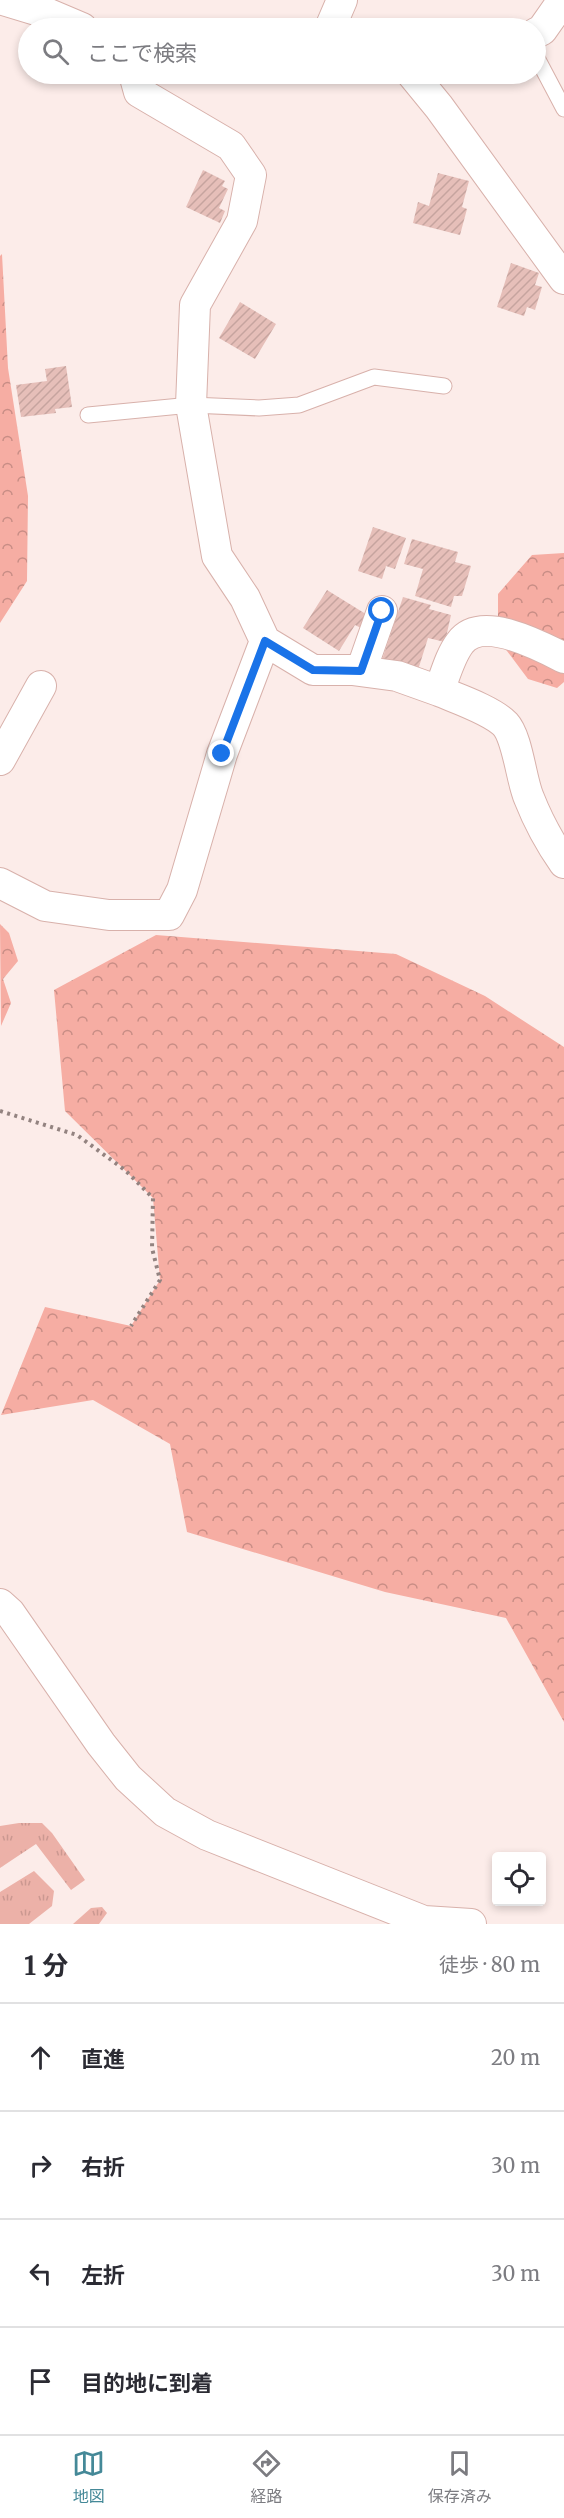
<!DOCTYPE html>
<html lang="ja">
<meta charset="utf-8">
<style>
:root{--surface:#fff;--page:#f7f7f7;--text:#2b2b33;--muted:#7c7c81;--line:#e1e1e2;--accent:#458998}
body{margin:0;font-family:Merriweather,"Noto Sans JP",serif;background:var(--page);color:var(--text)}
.controls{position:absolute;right:18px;bottom:18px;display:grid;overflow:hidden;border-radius:6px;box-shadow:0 3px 9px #0003}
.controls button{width:54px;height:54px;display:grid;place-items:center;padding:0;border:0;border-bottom:2px solid var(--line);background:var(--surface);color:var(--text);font:30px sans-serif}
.stop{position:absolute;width:18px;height:18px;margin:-14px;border:4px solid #1a73e8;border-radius:50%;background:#fff}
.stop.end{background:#1a73e8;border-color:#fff;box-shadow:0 2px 6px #0008}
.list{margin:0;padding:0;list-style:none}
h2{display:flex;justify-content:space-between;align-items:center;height:78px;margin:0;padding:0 24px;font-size:26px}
h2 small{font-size:20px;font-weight:400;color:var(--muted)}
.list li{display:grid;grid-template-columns:39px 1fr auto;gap:18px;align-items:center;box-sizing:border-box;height:108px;padding:0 24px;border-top:2px solid var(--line)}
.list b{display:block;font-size:22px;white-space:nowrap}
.list em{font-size:20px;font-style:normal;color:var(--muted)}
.icon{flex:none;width:33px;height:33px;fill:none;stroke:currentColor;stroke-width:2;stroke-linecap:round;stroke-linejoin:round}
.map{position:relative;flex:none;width:564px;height:1924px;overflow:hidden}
.search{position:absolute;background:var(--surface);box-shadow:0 3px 9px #0003;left:18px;right:18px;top:18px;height:66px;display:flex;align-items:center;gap:15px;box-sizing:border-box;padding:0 21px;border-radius:33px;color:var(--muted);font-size:22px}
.sheet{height:510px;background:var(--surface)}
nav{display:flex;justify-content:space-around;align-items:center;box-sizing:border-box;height:84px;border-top:2px solid var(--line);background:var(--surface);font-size:16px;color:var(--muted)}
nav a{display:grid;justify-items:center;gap:3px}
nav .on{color:var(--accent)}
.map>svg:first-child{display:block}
</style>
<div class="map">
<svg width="564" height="1924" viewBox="0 0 564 1924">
<defs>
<pattern id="grass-tufts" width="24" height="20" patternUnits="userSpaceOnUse" patternTransform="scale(1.5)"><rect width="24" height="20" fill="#ecb1a8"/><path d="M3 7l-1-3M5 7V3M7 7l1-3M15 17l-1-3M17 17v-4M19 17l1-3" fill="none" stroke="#cb9891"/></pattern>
<pattern id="forest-crowns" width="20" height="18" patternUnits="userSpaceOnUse" patternTransform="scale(1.5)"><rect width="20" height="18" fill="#f6ada3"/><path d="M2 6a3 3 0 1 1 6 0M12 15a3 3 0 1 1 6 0" fill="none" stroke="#c88d85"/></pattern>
<pattern id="building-hatch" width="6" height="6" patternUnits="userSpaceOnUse" patternTransform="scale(1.5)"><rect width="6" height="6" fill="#e6bfb9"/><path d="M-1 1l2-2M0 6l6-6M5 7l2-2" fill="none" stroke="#c6a49f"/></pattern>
</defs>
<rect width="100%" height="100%" fill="#fcece9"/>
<path fill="url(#grass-tufts)" d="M19,1823H42L52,1833L85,1880L71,1890L36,1844L0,1868V1826Z
M34,1871L54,1891L52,1906L29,1924H0V1892Z
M102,1907L107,1913L99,1924H73L91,1908Z"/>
<path fill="url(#forest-crowns)" d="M2,254L8,368L28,496L27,581L0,623V256Z
M564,553V682L557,688L528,679L498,639V594L532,555Z
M0,924L9,933L18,961L3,979L11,1003L1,1026Z
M156,935L396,954L485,996L564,1047V1722L506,1618L385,1592L187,1532L170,1444L93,1400L1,1415L45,1307L131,1326L160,1280L153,1198L65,1111L54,990Z"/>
<path fill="url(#building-hatch)" d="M203,170L225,181L222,186L228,189L219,208L225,211L220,223L186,207Z
M438,173L469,181L462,207L467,209L460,235L413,223L418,202L429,206Z
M511,263L539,273L535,285L542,287L535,310L527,307L524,316L497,307Z
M240,302L276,324L255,359L219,338Z
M66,366L72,407L55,409L56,413L21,417L16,385L47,381L45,369Z
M373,527L406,538L395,569L386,566L382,579L358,571Z
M412,539L458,552L455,562L471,566L462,596H454L451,607L415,596L423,569L404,564Z
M327,590L369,616L361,628L355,625L339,651L303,628Z
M403,597L431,605L429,609L451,615L445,642L428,638L418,670L382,660Z"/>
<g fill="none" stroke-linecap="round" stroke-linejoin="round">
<defs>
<path id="service" d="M536,56L564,109
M88,415L191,405L259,408L299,405L374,377L444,386"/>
<path id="minor" d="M3,0L49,14L82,28
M330,28L342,0
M536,33L542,30L563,0
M412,74L439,107L564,279
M265,641L313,670H352L397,676L439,691
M564,658C541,646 481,614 460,643C450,656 445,676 439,691C458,699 491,710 505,724C518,738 521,780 529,798C538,821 550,843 564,863
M361,671L382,611
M0,760L41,686
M0,883L45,906L109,915H169L182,890L222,754L265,641L245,598L217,556L191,405L195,305L242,221L251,175L231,146L139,92L134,74
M0,1604L10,1613L101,1744L128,1778L165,1812L207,1835L424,1921L471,1924"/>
</defs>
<use href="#service" stroke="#d8b1ab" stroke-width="17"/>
<use href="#minor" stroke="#d8b1ab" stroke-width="32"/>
<path stroke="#938380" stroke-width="4" stroke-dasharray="3 4.5" stroke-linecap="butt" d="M0,1111L77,1135L125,1170L153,1198L152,1248L160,1280L131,1326"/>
<use href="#service" stroke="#fff" stroke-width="15"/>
<use href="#minor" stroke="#fff" stroke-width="30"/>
</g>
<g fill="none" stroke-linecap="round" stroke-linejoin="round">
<path stroke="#1a73e8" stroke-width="8" d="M222,754L265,641L313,670L361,671L382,611"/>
</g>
</svg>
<div class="controls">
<button><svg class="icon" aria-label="locate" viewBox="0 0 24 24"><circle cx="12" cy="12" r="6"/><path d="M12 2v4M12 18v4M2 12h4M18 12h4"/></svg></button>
</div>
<div class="stop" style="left:382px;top:611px"></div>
<div class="stop end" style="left:222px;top:754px"></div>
<div class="search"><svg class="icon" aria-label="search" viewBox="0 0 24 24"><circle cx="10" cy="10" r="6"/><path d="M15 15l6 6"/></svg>ここで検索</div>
</div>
<section class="sheet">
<h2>1 分<small>徒歩 · 80 m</small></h2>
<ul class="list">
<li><svg class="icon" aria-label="ahead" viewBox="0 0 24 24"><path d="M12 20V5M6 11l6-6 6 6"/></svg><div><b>直進</b></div><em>20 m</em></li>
<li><svg class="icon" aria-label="right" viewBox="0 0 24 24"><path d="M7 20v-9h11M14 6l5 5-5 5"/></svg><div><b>右折</b></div><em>30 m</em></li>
<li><svg class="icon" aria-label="left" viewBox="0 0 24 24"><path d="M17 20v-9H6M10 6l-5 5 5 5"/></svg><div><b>左折</b></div><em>30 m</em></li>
<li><svg class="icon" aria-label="arrive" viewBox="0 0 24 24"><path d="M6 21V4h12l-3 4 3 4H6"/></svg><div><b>目的地に到着</b></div></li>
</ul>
</section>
<nav>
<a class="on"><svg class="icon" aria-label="map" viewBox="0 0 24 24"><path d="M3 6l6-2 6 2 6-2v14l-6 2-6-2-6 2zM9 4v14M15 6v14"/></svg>地図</a>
<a><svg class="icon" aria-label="directions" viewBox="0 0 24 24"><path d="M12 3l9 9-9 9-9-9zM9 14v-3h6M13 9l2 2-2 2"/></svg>経路</a>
<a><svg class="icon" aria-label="saved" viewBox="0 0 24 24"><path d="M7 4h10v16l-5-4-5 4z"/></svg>保存済み</a>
</nav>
